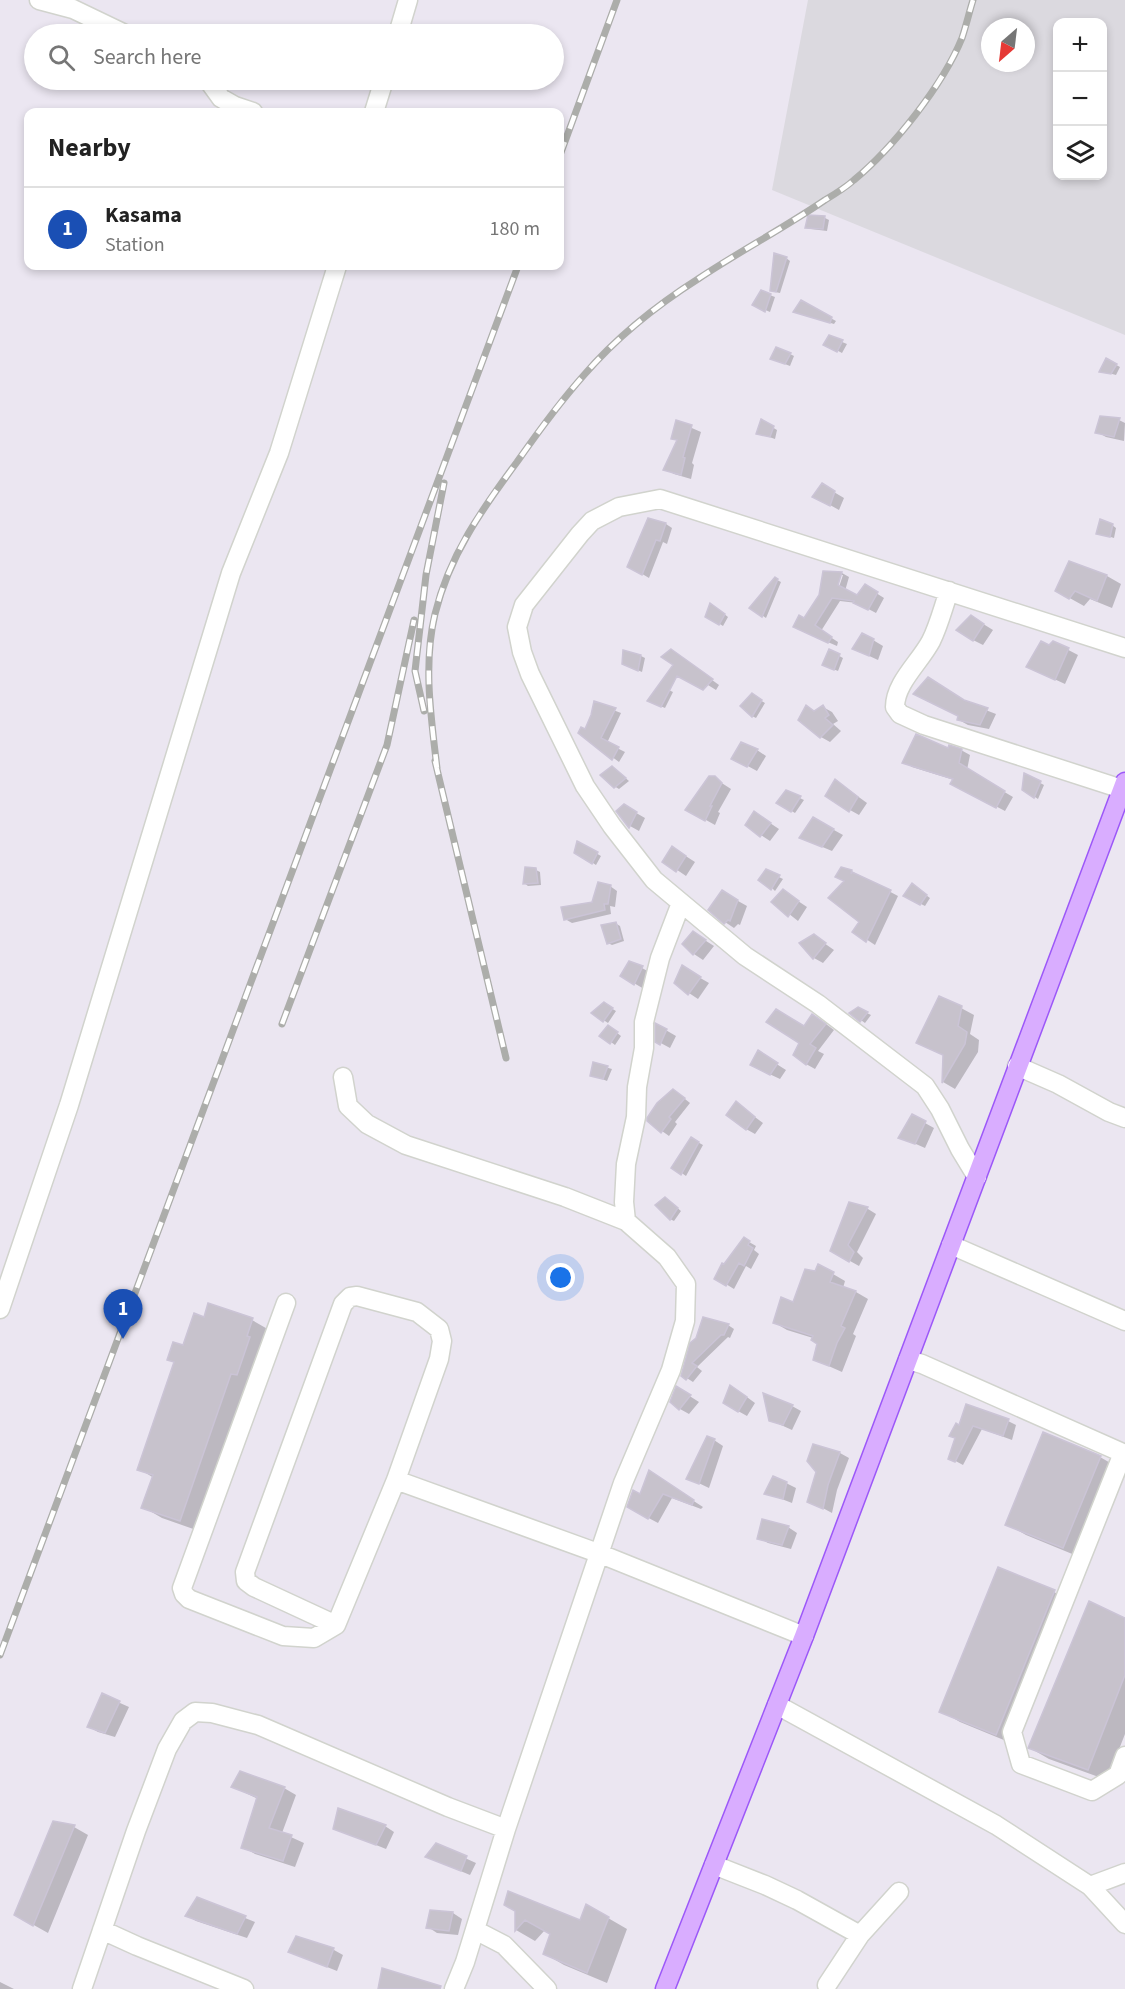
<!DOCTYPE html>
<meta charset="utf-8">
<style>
:root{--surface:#fff;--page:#f6f6f6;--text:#222;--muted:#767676;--line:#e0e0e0;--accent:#2b57f2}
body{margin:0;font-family:"Source Sans 3",sans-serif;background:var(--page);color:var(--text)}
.controls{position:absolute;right:18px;top:18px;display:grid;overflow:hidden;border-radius:12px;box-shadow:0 3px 9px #0003}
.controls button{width:54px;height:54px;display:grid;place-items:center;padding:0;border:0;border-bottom:2px solid var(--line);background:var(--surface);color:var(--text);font:30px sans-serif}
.compass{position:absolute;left:981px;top:18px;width:54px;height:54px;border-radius:50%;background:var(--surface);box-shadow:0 3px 9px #0003;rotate:208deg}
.you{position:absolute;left:561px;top:1278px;width:21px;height:21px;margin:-15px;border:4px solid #fff;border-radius:50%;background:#1a73e8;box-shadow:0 0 0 9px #1a73e833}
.badge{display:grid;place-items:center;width:39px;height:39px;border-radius:50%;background:var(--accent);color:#fff;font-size:20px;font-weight:700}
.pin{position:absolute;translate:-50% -50px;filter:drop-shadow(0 2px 3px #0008)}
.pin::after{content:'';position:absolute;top:32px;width:21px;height:18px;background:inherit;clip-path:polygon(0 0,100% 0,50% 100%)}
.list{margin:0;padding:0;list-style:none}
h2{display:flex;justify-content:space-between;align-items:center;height:78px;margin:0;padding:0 24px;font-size:26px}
h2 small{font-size:20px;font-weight:400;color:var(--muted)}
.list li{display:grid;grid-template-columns:39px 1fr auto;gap:18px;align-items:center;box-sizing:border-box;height:84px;padding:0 24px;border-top:2px solid var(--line)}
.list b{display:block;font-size:22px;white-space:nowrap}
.list p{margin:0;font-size:20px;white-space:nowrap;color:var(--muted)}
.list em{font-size:20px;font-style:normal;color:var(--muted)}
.icon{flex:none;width:33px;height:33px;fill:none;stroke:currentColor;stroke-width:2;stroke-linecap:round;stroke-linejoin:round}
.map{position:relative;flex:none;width:1125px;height:1989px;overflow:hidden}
.search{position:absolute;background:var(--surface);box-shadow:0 3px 9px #0003;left:24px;top:24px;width:540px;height:66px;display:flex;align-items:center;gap:15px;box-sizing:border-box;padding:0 21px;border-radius:33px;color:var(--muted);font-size:22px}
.panel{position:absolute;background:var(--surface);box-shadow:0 3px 9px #0003;left:24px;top:108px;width:540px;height:162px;border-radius:12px}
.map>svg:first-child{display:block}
</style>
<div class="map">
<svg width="1125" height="1989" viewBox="0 0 1125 1989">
<rect width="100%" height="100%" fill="#ebe6f1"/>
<path fill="#dbd9df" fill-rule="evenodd" d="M808,0H1125V335L772,190ZM1058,22H1102V176H1058ZM990,27H1026V63H990Z"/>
<path fill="#0003" fill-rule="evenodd" d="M809,216L825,218L829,220L827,231L811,229L807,227Z
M786,258L790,261L780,293L775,292L771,290Z
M761,292L775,297L770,312L754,305Z
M801,302L836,321L834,324L799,313Z
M830,337L847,344L842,353L825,344Z
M790,354L794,356L790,366L772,359Z
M1107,360L1120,367L1116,375L1101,371Z
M1119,420L1125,423L1124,441L1106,437L1097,432Z
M762,421L777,430L775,439L758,433Z
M678,422L701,432L692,463L694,465L691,479L674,474L665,469L679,441L673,438Z
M822,485L844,498L839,510L814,496Z
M666,524L672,528L667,544L663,542L649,578L629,566Z
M1112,525L1116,528L1114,538L1098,533Z
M1070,563L1107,576L1121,584L1112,608L1090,599L1084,606L1057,591Z
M824,572L842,573L849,577L845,591L858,597L865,586L884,598L876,613L857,603L840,601L821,631L838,642L837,646L802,631L804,620L820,596ZM840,575H843L837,593L834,592Z
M775,579L781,582L766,618L751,608Z
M715,607L728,617L723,626L707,616Z
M980,622L993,630L983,645L973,640Z
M873,640L883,646L878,660L854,649Z
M1053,642L1078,655L1065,684L1028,667Z
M830,651L843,658L838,671L828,667Z
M675,653L719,685L716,690L663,657Z
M641,656L645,658L642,672L628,666Z
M660,686L673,692L665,708L653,703Z
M752,695L765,703L756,718L752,716Z
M965,702L996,714L989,729L968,725L959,720Z
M595,703L621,713L607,743L625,752L619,762L580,733L585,731L592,716Z
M823,707L832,712L838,721L833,724L841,731L830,742L821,737L815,712Z
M757,750L766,756L757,771L733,758Z
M948,750H961L970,755L967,770L1013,797L1005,811L961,788L954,780L912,767L904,762Z
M617,771L629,781L619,789L614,786Z
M1025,775L1044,785L1038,799L1023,789Z
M714,778L731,789L718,812L720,813L715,825L688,810Z
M845,787L867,803L859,815L850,810Z
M787,792L804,800L795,813L778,803Z
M624,806L645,818L639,831L630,826L618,812Z
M764,819L779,829L770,841L761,835Z
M814,819L843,835L832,851L801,838Z
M578,843L601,856L596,865L576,852Z
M681,853L695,862L686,876L664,861Z
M536,870L540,872L541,885L528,886L524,883Z
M766,871L783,879L775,891L772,888Z
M851,871L898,896L875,945L854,931L861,921L846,881Z
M610,886L617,891L615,907L610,906L611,914L572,923L565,919L597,903Z
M916,888L930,898L925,906L905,896Z
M783,891L807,907L798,921L774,902Z
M722,892L747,906L740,925L738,924L734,928L725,922Z
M615,923L620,926L624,941L612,945L608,943Z
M814,936L834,950L823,963L814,958Z
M703,939L714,946L703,960L694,954L684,944Z
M642,968L651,973L644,989L622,976Z
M683,968L709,983L698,999L689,993Z
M604,1004L616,1011L608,1023L593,1013Z
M961,1008L974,1015L970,1034L979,1040L978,1052L955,1089L943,1082L944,1056Z
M859,1009L871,1015L865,1023L851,1013Z
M822,1021L834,1030L818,1051L824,1054L815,1069L806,1064L805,1028Z
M657,1025L676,1036L670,1048L657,1041Z
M612,1029L621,1036L615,1045L611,1042Z
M767,1058L786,1070L780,1079L761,1070Z
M594,1064L612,1069L607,1081L592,1075Z
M680,1095L690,1103L675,1122L677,1124L669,1136L648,1121Z
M736,1103L763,1123L755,1134L746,1129Z
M925,1123L934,1128L925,1148L900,1137Z
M692,1139L703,1145L686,1176L673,1167Z
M669,1201L681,1211L674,1221L670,1219Z
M850,1204L868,1209L876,1214L857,1252L863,1258L859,1266L832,1251Z
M744,1239L756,1246L754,1250L759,1254L751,1269L746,1266L734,1289L716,1278Z
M833,1274L845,1281L843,1288L856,1292L868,1299L853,1334L856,1336L842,1372L815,1360L819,1343L813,1338L787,1330L775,1323L794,1304Z
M205,1319L252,1320L271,1331L199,1531L162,1518L143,1507L154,1478L139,1469L176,1363L169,1359L184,1347Z
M728,1325L734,1329L730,1338L728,1337L697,1367L702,1371L693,1382L682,1375L692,1344Z
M677,1388L699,1402L689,1414L680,1409Z
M740,1392L755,1403L747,1416L738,1411Z
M792,1406L801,1411L792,1430L770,1420Z
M1008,1421L1016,1425L1012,1440L982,1429L963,1465L950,1458L956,1438V1425Z
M714,1440L723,1446L709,1488L688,1478Z
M814,1446L840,1453L849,1458L837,1490L832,1513L819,1506L818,1471Z
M1100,1457L1119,1468L1082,1558L1026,1535L1007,1524Z
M658,1478L703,1507L701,1509L672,1498L658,1523L628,1507Z
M786,1483L796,1488L792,1503L766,1493Z
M788,1527L797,1533L791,1549L768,1543L759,1538Z
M1054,1592L1073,1603L1016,1745L960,1722L941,1711Z
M1125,1620V1734L1107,1780L1049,1759L1030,1748Z
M102,1695L129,1707L115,1737L98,1732L89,1727Z
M233,1787L284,1788L296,1795L282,1833L304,1843L295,1867L255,1854L243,1847L258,1799Z
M385,1826L394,1832L386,1849L334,1828Z
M74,1827L88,1835L48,1933L16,1915Z
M436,1845L476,1863L470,1875L427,1857Z
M198,1899L255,1922L247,1938L196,1921L187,1916Z
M431,1911L453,1913L462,1919L458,1935L437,1933L428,1927Z
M517,1911L580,1922L608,1918L627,1929L607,1983L564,1965L545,1954L552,1934L545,1930L535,1941L516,1930Z
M297,1938L334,1950L343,1955L337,1971L290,1952Z
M0,1982L14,1989H0Z"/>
<path fill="#c7c2cc" stroke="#cbc4d6" stroke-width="1.5" d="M808,215L825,216L823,229L805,228Z
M774,253L787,257L776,292L770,291Z
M761,290L771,294L765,312L752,305Z
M801,300L832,317L830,323L793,312Z
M829,335L843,340L837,352L823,345Z
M776,347L791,353L785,364L770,359Z
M1106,358L1117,364L1111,374L1099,372Z
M1100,416L1120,418L1114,437L1095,433Z
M761,419L774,426L770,437L756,434Z
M676,420L692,425L683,457L685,458L681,475L663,470L677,440L671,439Z
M822,483L835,491L830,506L812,497Z
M648,518L666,523L660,541L656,540L642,575L627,567Z
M1100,519L1113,524L1110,537L1096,534Z
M1069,561L1107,575L1097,601L1075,591L1069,599L1055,591Z
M823,571L842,572L838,585L857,595L865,584L878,592L868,610L853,603L854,601L832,598L815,625L832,637L828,643L793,627L799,615L804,618L819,595Z
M775,577L778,579L762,617L749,608Z
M710,603L725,614L719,625L705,617Z
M971,615L984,624L973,641L956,630Z
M862,633L874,639L869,656L852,649Z
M1041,641L1049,645L1053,641L1069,648L1055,680L1026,667Z
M671,649L713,679L703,690L677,676L661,707L647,701L673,665L661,657Z
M829,649L840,654L834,670L822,665Z
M623,650L641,655L638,671L622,664Z
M928,677L964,700L988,708L980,725L957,720L958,716L913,694Z
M752,693L762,700L752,717L740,706Z
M594,701L616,708L601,738L619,747L612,760L578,733L581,727L585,729L591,715Z
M806,705L814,711L823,705L829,715L825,718L833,725L820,738L798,720Z
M916,734L948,748L949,745L962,749L959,763L1005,791L996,808L950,784L953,779L902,763Z
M741,742L758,749L747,767L731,759Z
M612,766L626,778L614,788L600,775Z
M1024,773L1041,781L1034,798L1022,790Z
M709,776H715L722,783L710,806H712L705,821L685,810Z
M835,779L858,797L849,812L825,796Z
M786,790L801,796L791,812L776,803Z
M624,804L637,812L629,828L616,811Z
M754,811L771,823L760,837L745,825Z
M813,817L834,829L822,847L799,838Z
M577,841L598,852L592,864L574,853Z
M672,846L686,856L676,872L662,862Z
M525,867L536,868L538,883L523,884Z
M841,867L852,870L851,874L852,872L891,890L866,942L852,932L859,922L828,898L844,881L835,877Z
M766,869L780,875L771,890L758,880Z
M598,882L611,885L608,904H604L605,910L564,920L561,907L593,902H592Z
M912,883L927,895L920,905L903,896Z
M783,889L799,901L788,917L771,902Z
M722,890L738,900L730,921L728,920L724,924L708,910Z
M616,922L621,939L607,944L601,925Z
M693,931L706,940L693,955L682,944Z
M814,934L826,943L813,959L799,943Z
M629,961L643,966L634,985L620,976Z
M682,965L701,977L688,995L674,983Z
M939,996L962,1006L958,1026L967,1032L965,1044L942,1083L943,1055L916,1043Z
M604,1002L613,1008L603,1022L591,1013Z
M858,1007L868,1012L860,1022L849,1013Z
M776,1009L804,1026L812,1014L826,1024L810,1044L816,1048L806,1065L793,1055L799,1043L766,1022Z
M655,1023L667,1029L660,1045L655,1042Z
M608,1025L618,1032L610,1044L599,1036Z
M758,1050L778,1063L770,1075L750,1065Z
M593,1062L608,1066L603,1079L590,1076Z
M673,1089L685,1098L669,1117L671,1119L661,1133L647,1121V1118L657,1103Z
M736,1101L755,1117L746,1130L726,1115Z
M912,1114L926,1121L915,1144L898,1138Z
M691,1137L699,1142L681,1175L671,1168Z
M665,1197L678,1208L670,1220L655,1205Z
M849,1202L868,1207L848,1245L854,1252L849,1262L830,1251Z
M744,1237L750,1241L748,1245L753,1248L744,1266L739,1263L726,1286L714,1279L722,1263L724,1264Z
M818,1264L834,1272L830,1282L856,1291L841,1326L845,1328L837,1343L829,1366L813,1360L817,1344L811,1340L813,1336L773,1323L781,1297L793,1302L805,1269L815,1271Z
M208,1303L253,1318L247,1336L250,1337L237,1375L231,1374L180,1521L141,1508L153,1475L137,1470L174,1362L167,1360L173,1342L183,1345L194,1313L204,1317Z
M703,1317L729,1324L724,1335H721L692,1363L697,1366L686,1380L681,1376L690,1343L696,1338Z
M730,1385L747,1397L738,1412L723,1403Z
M676,1386L691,1395L679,1410L670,1402Z
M763,1393L793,1405L783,1425L769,1421Z
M966,1404L1009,1419L1003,1436L973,1426L955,1462L948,1459L955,1438L949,1436L956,1423L959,1425Z
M1043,1432L1101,1456L1063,1548L1005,1525Z
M707,1436L715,1439L699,1484L686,1479Z
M813,1444L840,1452L828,1485L823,1509L807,1502L816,1472L807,1461Z
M649,1470L694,1500L692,1505L663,1494L648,1519L627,1507L633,1490L640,1494Z
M773,1476L787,1482L783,1499L764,1494Z
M762,1519L789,1526L782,1545L757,1539Z
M998,1567L1055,1590L996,1735L939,1712Z
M1089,1601L1125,1618V1675L1088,1770L1028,1748Z
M102,1693L120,1701L105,1733L87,1727Z
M240,1771L285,1787L269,1828L292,1835L283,1861L241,1848L257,1797L231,1787Z
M338,1808L386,1825L376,1845L333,1829Z
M53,1821L75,1825L33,1926L14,1915Z
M436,1843L467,1856L461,1871L425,1857Z
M508,1891L580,1920L586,1904L609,1917L587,1973L543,1954L550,1934L525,1920L515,1931V1911L504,1905Z
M197,1897L246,1916L237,1934L185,1916Z
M430,1910L453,1912L449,1931L426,1928Z
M296,1936L334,1948L327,1967L288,1952Z
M382,1968L441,1986L440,1989H378Z"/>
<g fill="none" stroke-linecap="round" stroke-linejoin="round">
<defs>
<path id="minor" d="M39,0L73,9L125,34
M398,34L408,0
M208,80L221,98L235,106L253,112
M374,112L384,80
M949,591C943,608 939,625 931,641C920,662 895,683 895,707L900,714L924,725L1122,789
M1017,1066L1058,1084L1109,1112L1125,1118
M343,1077L348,1106L367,1124L406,1145L565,1197L626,1221L667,1257L686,1284L685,1321L671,1370L623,1483L506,1829
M977,1177L960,1149L940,1109L925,1086L818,1004L745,956L654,880L612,826L585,786L530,674L522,652L517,627L524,605L580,534L592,521L619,507L660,499L1125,648
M626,1221L624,1202L626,1164L636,1117L637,1087L644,1048V1022L660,958L681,903
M951,1245L1125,1321
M286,1303L182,1588L184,1594L189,1599L283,1636L314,1638L336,1625L396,1480L439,1359L442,1341L439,1329L417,1312L357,1296L350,1297L343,1304L245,1572L246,1581L254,1587L336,1625
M0,1309L69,1105L231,573L279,453L337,266
M908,1360L922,1364L1125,1454
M1123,1453L1012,1732L1021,1764L1092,1791L1118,1775L1125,1756
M396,1480L598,1553L804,1636
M777,1705L996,1825L1090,1886L1125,1924
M714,1865L765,1885L797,1900L860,1935L827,1985
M1090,1886L1125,1873
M102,1930L137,1946L244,1989
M475,1930L504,1945L547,1989
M860,1935L899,1892
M82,1989L136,1831L167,1749L183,1721L195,1712L212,1713L258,1725L448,1807L506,1829L465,1962L454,1989"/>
<path id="major" d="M665,1989L804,1636L1125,782"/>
</defs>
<use href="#minor" stroke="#d1d3cd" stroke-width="21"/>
<use href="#major" stroke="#9c58f8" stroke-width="21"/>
<use href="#minor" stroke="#fff" stroke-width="18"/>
<use href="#major" stroke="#d9adff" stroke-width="18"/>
<defs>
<path id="rail" d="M560,155L617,0
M424,711L415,671L426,575L444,483
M435,761L506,1058
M437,768C431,717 423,664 435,614C449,556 482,509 517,462C538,432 560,402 584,375C616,338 657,305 698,279C740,251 784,228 825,200C835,194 845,188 854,180C893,148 943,85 962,38C966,26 969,13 973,0
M282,1024L387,745L414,620
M0,1655L518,266"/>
</defs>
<use href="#rail" stroke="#acadaa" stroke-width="7"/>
<use href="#rail" stroke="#fff" stroke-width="4.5" stroke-dasharray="14" stroke-linecap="butt"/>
</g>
</svg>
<div class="controls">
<button>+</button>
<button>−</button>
<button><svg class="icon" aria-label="layers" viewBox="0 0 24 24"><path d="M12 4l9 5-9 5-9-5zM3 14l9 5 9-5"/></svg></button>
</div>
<svg class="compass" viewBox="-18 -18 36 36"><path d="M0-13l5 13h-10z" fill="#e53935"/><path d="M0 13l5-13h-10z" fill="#767676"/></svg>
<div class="you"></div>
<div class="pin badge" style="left:123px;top:1339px;background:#1a4fb4">1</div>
<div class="search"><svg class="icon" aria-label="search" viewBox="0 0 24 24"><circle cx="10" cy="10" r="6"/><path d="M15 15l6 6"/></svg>Search here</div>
<section class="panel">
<h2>Nearby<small></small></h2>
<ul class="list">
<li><span class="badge" style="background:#1a4fb4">1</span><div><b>Kasama</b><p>Station</p></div><em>180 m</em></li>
</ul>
</section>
</div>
